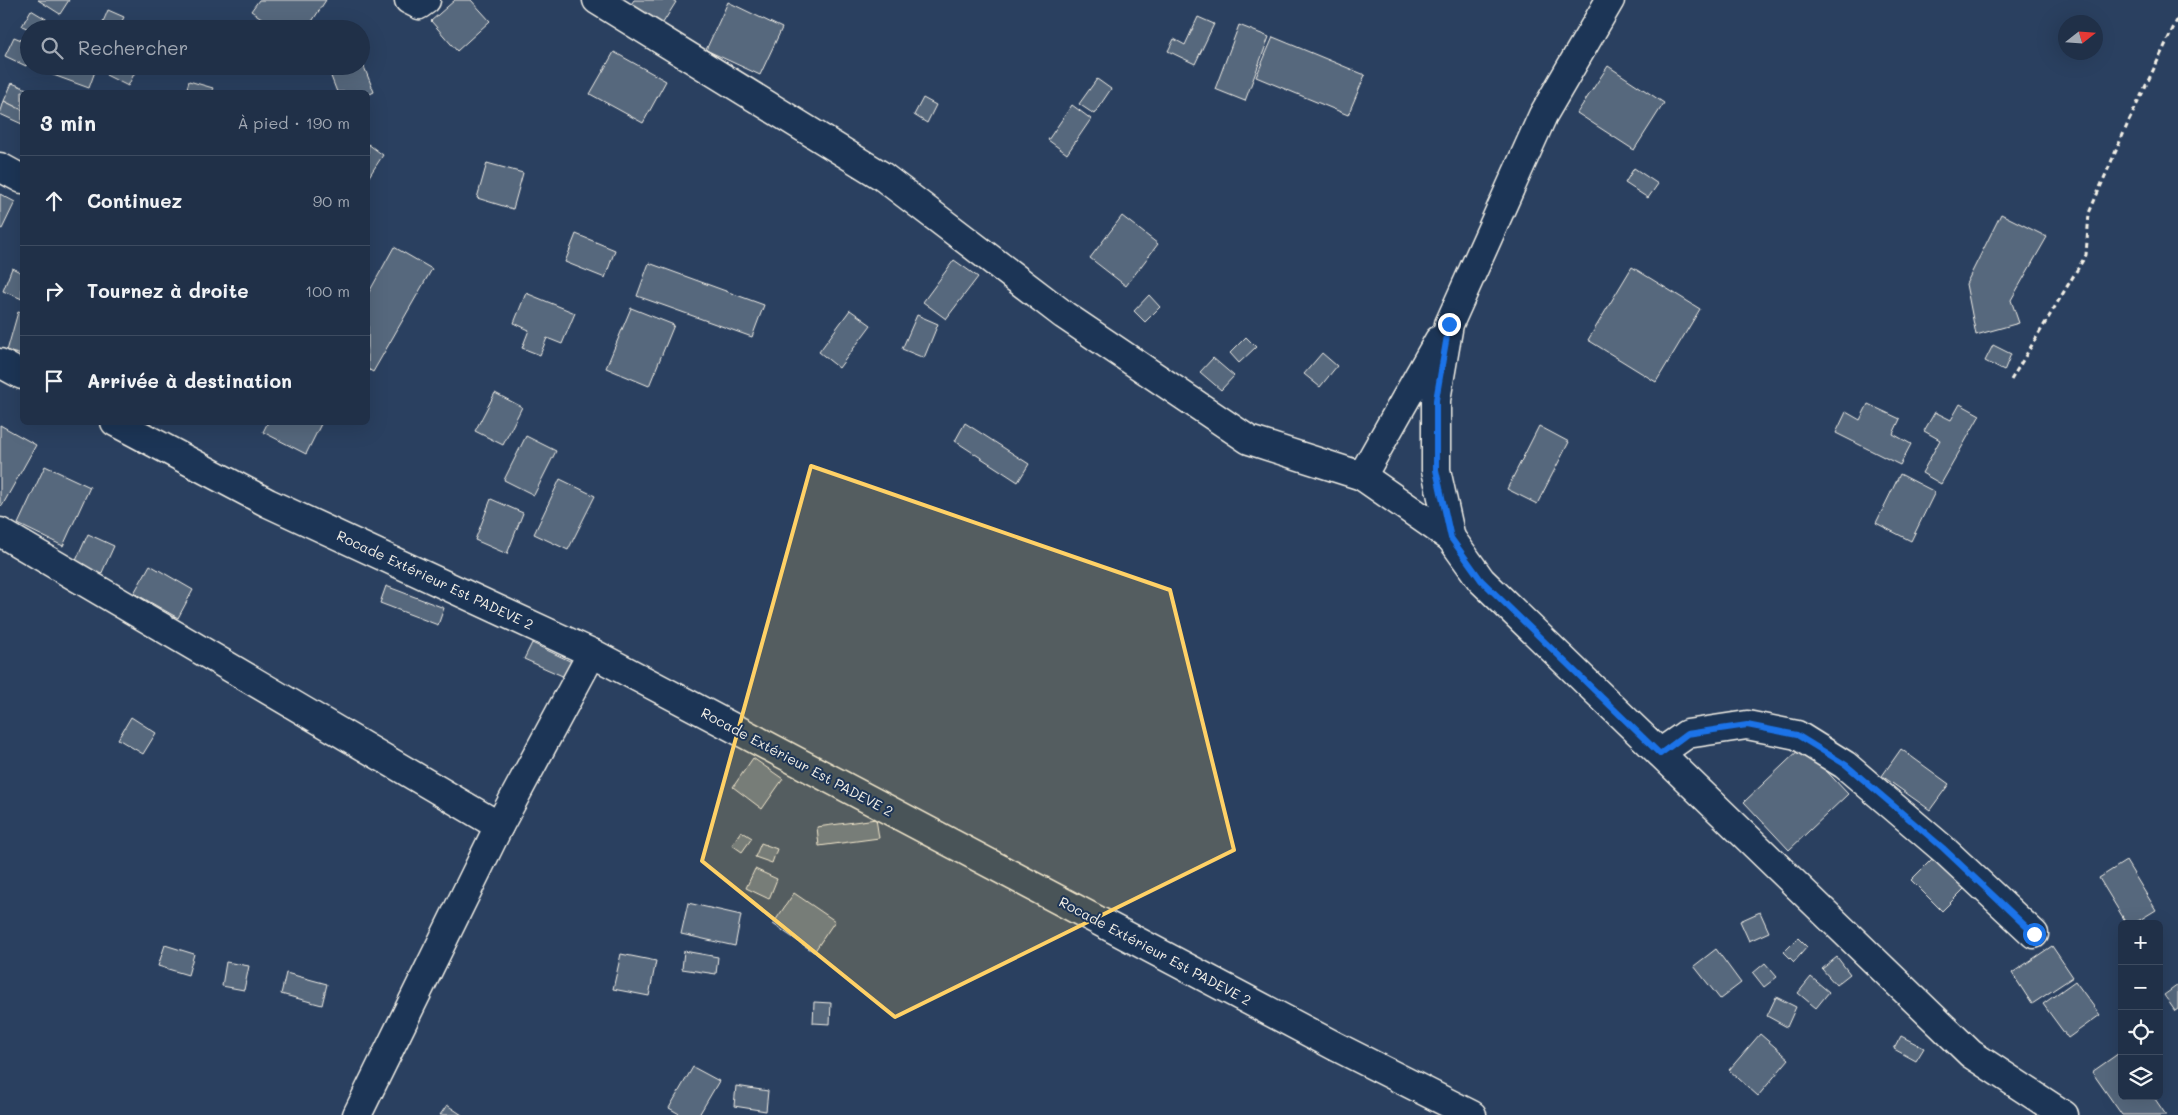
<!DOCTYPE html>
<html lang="fr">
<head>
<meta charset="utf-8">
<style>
  :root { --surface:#203048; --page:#2d3c52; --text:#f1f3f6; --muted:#a2a9b4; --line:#3d4b60 }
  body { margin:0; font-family:Mali,sans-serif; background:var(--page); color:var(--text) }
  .controls { position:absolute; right:15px; bottom:15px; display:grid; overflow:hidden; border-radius:8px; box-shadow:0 5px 20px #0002 }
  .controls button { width:45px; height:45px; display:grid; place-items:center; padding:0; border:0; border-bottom:1px solid var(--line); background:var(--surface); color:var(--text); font:25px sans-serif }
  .compass { position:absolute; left:2058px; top:15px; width:45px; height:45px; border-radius:50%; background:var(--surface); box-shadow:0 5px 20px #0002; rotate:73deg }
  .stop { position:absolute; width:15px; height:15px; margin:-11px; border:4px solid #1a73e8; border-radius:50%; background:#fff }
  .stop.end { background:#1a73e8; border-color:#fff; box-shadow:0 1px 5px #0008 }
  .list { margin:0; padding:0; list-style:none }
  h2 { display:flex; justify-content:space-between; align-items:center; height:65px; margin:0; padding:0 20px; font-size:21px }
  h2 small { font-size:16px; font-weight:400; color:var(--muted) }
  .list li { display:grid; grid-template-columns:32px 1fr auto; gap:15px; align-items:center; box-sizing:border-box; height:90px; padding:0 20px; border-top:1px solid var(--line) }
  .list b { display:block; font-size:19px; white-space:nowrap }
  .list em { font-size:16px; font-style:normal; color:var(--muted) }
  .icon { flex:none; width:28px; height:28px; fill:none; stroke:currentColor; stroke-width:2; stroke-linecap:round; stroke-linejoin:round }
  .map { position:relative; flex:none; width:2178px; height:1115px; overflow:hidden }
  .search { position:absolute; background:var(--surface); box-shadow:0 5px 20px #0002; left:20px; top:20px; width:350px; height:55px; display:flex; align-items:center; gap:12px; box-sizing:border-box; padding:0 18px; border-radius:28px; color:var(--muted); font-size:19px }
  .panel { position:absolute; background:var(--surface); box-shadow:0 5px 20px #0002; left:20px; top:90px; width:350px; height:335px; border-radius:8px }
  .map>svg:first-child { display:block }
  .building { fill:#56677d; stroke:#f4f1e8 }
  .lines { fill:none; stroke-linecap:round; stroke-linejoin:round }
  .street-casing { stroke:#f4f1e8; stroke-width:31 }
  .path { stroke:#f4f1e8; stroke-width:3; stroke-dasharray:5 4; stroke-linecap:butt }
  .street { stroke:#1d3557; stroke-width:28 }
  .route { stroke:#1a73e8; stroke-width:6 }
  .marked { fill:#ffd166; fill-opacity:0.2; stroke:#ffd166; stroke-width:4; stroke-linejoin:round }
  .labels { text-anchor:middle; stroke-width:4; stroke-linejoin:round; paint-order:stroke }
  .street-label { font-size:14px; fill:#f4f1e8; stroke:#1d3557 }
</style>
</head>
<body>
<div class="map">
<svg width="2178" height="1115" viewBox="0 0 2178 1115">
  <rect width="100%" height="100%" fill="#2a4060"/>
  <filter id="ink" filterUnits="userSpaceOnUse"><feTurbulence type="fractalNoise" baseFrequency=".02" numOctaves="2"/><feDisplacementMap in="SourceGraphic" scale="10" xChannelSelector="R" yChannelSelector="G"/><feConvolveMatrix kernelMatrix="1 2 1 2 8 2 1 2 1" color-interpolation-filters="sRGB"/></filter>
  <g filter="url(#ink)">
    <g class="building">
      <polygon points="38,0 69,0 60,14"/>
      <polygon points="259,0 326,0 307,29 278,29 251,11"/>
      <polygon points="455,0 471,0 490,21 457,51 431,21"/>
      <polygon points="634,0 672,0 676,2 661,26 629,7"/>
      <polygon points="728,2 782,28 760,75 706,50"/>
      <polygon points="31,10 51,22 47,29 29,29 22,26"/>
      <polygon points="108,10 124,17 118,29 100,29"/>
      <polygon points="1198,17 1214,24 1195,64 1168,51 1174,39 1185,45"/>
      <polygon points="1239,25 1269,37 1245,101 1215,89"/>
      <polygon points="14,37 29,43 29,60 26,66 5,56"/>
      <polygon points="1273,37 1365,75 1348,115 1256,77"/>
      <polygon points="614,52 666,81 643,123 590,94"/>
      <polygon points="361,59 374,92 368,95 368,92 337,92 327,66 361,66"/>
      <polygon points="47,66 97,66 89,88 45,72"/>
      <polygon points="110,66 138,66 128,86 106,75"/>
      <polygon points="1608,66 1664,103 1634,150 1577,113"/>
      <polygon points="1097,79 1111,89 1094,114 1079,104"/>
      <polygon points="189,81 213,88 211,92 186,92"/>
      <polygon points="12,83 34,92 22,92 22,110 4,101"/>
      <polygon points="923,98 936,105 927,123 914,115"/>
      <polygon points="4,101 22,110 22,124 0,114"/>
      <polygon points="1072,105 1091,119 1067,154 1048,140"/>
      <polygon points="368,144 383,155 368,178"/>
      <polygon points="487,163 523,173 513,209 477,198"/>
      <polygon points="1634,168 1658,184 1648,198 1625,183"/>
      <polygon points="0,194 15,202 2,229 0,228"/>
      <polygon points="2001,214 2047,237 2011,300 2019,323 1976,335 1966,284"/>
      <polygon points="1122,216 1158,244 1126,286 1090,258"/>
      <polygon points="576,234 615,250 605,278 565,262"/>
      <polygon points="394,247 432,269 373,372 368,369 368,294"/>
      <polygon points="954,260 978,277 946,319 923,302"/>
      <polygon points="649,263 764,305 752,337 637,296"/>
      <polygon points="1632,267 1700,309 1656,382 1588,340"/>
      <polygon points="12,268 22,273 22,299 3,291"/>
      <polygon points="526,293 575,313 562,344 547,338 540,355 522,348 529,330 514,323"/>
      <polygon points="1149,295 1160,307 1145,322 1134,311"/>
      <polygon points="631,308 674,325 649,386 606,368"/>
      <polygon points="850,310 871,325 839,368 819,352"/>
      <polygon points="18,312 22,313 22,355 7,351"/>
      <polygon points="917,315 938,324 924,358 902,349"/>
      <polygon points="1246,337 1256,347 1239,363 1230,353"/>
      <polygon points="1993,345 2011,354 2004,371 1985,361"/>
      <polygon points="1322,353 1337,366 1320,387 1304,374"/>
      <polygon points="1213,358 1234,376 1221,390 1200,372"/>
      <polygon points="495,393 522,407 503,445 475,431"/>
      <polygon points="1868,404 1900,419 1893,434 1911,444 1900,465 1836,433 1846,412 1860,420"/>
      <polygon points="1960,404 1980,415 1941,484 1922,473 1940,440 1924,431 1935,412 1951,420"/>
      <polygon points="268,422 322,422 306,454 263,432"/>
      <polygon points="965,423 1029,464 1018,482 955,441"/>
      <polygon points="0,425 36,445 2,506 0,504"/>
      <polygon points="1539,426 1569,442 1537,504 1507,489"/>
      <polygon points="526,436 556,451 534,495 504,480"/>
      <polygon points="45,466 90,487 63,546 18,524"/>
      <polygon points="1900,474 1935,492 1911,541 1876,523"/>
      <polygon points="560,479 595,496 568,550 534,534"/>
      <polygon points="491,499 523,513 507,554 475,540"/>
      <polygon points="88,534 114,546 100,577 74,565"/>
      <polygon points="150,565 193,590 178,618 134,593"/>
      <polygon points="386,586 444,608 438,625 380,603"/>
      <polygon points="532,643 574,663 567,678 524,659"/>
      <polygon points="131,717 156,733 143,754 118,739"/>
      <polygon points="1803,746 1848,794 1789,850 1744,802"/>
      <polygon points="1901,749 1949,784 1930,810 1882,776"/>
      <polygon points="753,758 783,779 762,809 733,787"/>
      <polygon points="876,819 879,838 819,846 817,827"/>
      <polygon points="741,831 752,838 742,852 732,845"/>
      <polygon points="761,843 777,849 772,863 755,857"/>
      <polygon points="1934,857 1965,888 1942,911 1911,880"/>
      <polygon points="2126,861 2156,910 2133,924 2127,924 2099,878"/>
      <polygon points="755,869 777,879 769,899 746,888"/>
      <polygon points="794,893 835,921 814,952 773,924"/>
      <polygon points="688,903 741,915 735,946 681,934"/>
      <polygon points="1760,912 1769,932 1749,941 1740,921"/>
      <polygon points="1798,938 1807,947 1794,962 1784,952"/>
      <polygon points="165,945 194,954 188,975 158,966"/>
      <polygon points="2052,946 2073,977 2032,1004 2012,973"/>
      <polygon points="1716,949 1741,983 1720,999 1694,966"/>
      <polygon points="684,951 718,957 716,974 682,969"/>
      <polygon points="621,954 656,961 649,996 613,989"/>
      <polygon points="1837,957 1850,974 1836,985 1822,969"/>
      <polygon points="226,962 249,966 244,990 222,986"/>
      <polygon points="1765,963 1777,977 1764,987 1753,973"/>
      <polygon points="286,973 327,984 322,1005 281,994"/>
      <polygon points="1811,977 1829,992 1816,1008 1798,993"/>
      <polygon points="2075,981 2100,1015 2068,1038 2043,1004"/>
      <polygon points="2178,985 2178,1009 2175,1011 2164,995"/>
      <polygon points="1776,997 1796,1007 1787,1027 1767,1016"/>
      <polygon points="814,1002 831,1003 830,1024 813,1023"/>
      <polygon points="1760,1034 1789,1059 1758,1096 1729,1070"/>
      <polygon points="1901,1036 1924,1048 1916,1061 1894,1049"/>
      <polygon points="2122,1051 2122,1096 2153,1096 2166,1115 2122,1115 2092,1072"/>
      <polygon points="693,1067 719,1081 699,1115 681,1115 669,1108"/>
      <polygon points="736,1086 768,1091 766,1111 734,1106"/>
      <polygon points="447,1105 462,1115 440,1115"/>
    </g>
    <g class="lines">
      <g class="street-casing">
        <g id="street">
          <polyline points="409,0 419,5 426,0"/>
          <polyline points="597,0 882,176 1064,315 1249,440 1362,476 1451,538"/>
          <polyline points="1610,0 1543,115 1449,324 1436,400 1436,470 1451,538 1481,580 1971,1054 2064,1115"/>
          <polyline points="0,167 22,179"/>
          <polyline points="0,363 22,375"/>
          <polyline points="115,422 268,503 592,653 1335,1046 1472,1115"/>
          <polyline points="1362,476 1439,340"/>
          <polyline points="0,532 499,826"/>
          <polyline points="1660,753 1687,734 1747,725 1797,735 1845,765 1943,849 2034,934"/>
          <polyline points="357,1115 499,826 592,653"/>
        </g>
      </g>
      <polyline class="path" points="2011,380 2086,255 2089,213 2128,123 2178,18"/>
      <use href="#street" class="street"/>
    </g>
  </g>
  <g class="lines" filter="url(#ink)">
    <polyline class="route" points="1449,324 1436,400 1436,470 1451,538 1481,580 1660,754 1687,734 1747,725 1797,735 1846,765 1943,848 2034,934"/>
  </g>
  <path class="marked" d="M811 466 1170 590 1234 850 895 1017 702 861Z"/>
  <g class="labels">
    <g class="street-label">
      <text transform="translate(435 580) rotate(25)" y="5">Rocade Extérieur Est PADEVE 2</text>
      <text transform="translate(797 762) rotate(28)" y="5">Rocade Extérieur Est PADEVE 2</text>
      <text transform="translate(1155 951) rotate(28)" y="5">Rocade Extérieur Est PADEVE 2</text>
    </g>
  </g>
</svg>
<div class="controls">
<button>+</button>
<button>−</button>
<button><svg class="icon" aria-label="locate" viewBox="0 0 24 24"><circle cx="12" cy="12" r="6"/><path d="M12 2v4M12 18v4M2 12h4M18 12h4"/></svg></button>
<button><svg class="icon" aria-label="layers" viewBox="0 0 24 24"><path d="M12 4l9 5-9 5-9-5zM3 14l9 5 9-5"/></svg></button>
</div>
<svg class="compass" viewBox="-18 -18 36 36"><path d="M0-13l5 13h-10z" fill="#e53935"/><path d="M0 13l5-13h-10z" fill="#a2a9b4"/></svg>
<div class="stop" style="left:2034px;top:934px"></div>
<div class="stop end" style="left:1449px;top:324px"></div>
<div class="search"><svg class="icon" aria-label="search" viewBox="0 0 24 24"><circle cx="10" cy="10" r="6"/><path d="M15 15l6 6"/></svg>Rechercher</div>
<section class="panel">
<h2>3 min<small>À pied · 190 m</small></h2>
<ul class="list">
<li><svg class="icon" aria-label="ahead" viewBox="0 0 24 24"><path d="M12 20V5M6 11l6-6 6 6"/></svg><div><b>Continuez</b></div><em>90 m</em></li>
<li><svg class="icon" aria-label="right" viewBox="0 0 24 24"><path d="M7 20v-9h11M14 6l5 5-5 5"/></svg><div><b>Tournez à droite</b></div><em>100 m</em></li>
<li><svg class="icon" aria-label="arrive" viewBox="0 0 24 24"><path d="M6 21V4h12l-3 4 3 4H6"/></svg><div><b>Arrivée à destination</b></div></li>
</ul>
</section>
</div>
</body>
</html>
